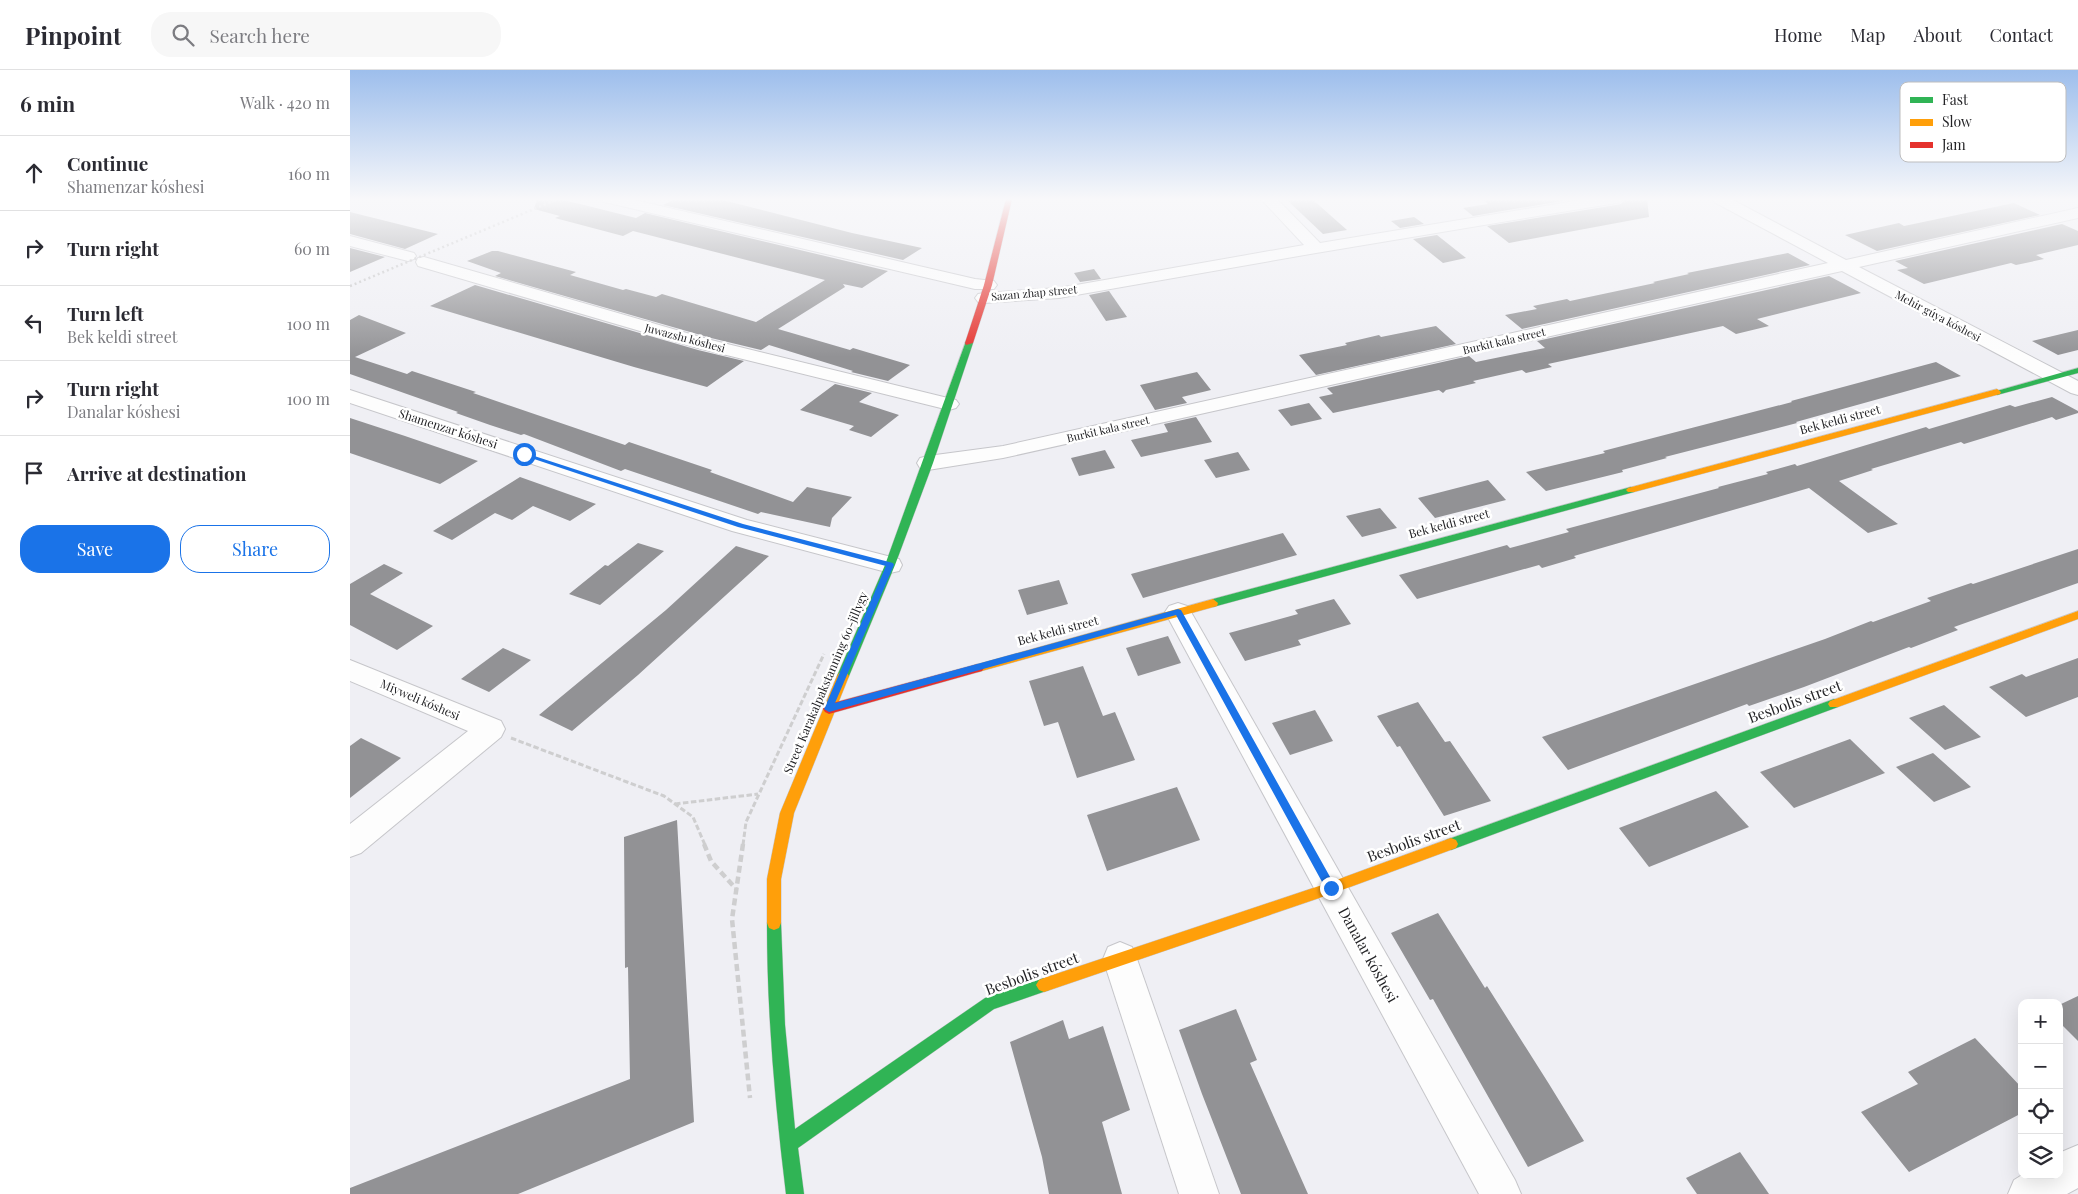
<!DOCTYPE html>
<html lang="en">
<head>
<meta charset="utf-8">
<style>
  :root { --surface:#fff; --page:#f7f7f7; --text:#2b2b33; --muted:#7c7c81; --line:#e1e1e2; --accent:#1a73e8 }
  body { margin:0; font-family:"Playfair Display",serif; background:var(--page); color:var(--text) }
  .controls { position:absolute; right:15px; bottom:15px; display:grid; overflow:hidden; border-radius:10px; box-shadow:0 5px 20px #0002 }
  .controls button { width:45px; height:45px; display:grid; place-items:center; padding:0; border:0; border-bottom:1px solid var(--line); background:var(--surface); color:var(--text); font:25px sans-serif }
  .stop { position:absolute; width:15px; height:15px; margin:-11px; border:4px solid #1a73e8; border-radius:50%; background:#fff }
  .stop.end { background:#1a73e8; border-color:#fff; box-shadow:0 1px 5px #0008 }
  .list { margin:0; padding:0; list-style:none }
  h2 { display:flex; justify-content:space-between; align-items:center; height:65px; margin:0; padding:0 20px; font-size:21px }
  h2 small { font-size:16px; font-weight:400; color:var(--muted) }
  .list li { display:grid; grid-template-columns:32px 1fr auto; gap:15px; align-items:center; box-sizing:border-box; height:75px; padding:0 20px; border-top:1px solid var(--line) }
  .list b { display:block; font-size:19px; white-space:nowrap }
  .list p { margin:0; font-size:16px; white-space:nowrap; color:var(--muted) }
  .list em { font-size:16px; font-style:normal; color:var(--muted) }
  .actions { display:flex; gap:10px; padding:15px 20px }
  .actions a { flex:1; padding:11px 0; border:1px solid var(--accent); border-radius:20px; text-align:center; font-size:18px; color:var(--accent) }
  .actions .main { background:var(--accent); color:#fff }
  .icon { flex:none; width:28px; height:28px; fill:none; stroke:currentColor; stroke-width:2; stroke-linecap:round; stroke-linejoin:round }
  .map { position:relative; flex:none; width:1728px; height:1124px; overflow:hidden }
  header { display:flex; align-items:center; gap:30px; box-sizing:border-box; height:70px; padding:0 25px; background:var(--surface); border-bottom:1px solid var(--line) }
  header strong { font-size:24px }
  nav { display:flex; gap:28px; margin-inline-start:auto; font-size:18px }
  .search { width:350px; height:45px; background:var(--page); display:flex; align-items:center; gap:12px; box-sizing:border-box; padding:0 18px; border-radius:20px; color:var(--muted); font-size:19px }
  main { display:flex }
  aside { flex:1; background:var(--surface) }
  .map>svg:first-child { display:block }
  .building { fill:#929295 }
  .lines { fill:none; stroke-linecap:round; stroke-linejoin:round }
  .street-casing { stroke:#c6c6ca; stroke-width:2 }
  .fast-casing { stroke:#c6c6ca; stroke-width:1 }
  .slow-casing { stroke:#c6c6ca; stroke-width:1 }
  .jam-casing { stroke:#c6c6ca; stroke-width:1 }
  .path-far1 { stroke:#cececf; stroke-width:3; stroke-dasharray:5.5 2.5; stroke-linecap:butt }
  .path { stroke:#cececf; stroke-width:4.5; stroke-dasharray:7 4; stroke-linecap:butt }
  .street { fill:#fdfdfd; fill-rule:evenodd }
  .fast { fill:#30b455; fill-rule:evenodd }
  .slow { fill:#ff9f0a; fill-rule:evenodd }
  .jam { fill:#e5322d; fill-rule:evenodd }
  .rail { stroke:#c2c2c3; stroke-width:2.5; stroke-dasharray:2 3; stroke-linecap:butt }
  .route { fill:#1a73e8 }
  .labels { text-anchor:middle; stroke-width:5; stroke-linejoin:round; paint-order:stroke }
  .far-street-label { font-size:11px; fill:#242427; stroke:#fff }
  .street-label { font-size:12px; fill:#242427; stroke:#fff }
  .near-street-label { font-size:15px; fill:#242427; stroke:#fff }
  .key { fill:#fff; stroke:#bdbdbe; stroke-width:1 }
  .key-label { font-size:14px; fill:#242427 }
</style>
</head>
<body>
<header>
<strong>Pinpoint</strong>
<div class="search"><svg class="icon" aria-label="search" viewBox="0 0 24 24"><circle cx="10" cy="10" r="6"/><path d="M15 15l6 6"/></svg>Search here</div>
<nav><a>Home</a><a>Map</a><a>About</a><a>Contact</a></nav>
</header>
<main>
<aside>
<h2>6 min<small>Walk · 420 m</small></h2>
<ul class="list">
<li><svg class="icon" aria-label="ahead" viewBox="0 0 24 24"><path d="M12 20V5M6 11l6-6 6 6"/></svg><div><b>Continue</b><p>Shamenzar kóshesi</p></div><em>160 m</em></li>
<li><svg class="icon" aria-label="right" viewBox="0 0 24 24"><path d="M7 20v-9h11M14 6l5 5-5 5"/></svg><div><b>Turn right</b></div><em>60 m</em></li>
<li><svg class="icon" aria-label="left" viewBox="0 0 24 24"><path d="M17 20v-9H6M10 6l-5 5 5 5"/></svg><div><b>Turn left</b><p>Bek keldi street</p></div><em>100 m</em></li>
<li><svg class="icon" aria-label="right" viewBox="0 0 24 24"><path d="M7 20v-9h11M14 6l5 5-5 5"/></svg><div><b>Turn right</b><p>Danalar kóshesi</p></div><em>100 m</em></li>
<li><svg class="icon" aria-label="arrive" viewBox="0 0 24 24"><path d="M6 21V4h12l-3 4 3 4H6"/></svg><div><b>Arrive at destination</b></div></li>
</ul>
<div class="actions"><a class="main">Save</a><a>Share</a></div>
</aside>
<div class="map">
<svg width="1728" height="1124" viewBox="0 0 1728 1124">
  <rect width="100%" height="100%" fill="#efeff4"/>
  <g class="building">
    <polygon points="187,129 210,129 286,148 295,143 538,201 512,218 493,214 495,217 428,259 500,280 503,278 560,295 538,311 501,302 503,301 419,275 411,280 361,268 145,206 151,203 117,191 142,181 148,181 226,202 220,205 273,220 276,219 306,227 312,224 406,252 475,210 283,161 273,166 205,148 210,146 184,139"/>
    <polygon points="325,129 369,129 502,163 572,178 553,190 313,135"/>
    <polygon points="936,129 962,129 997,160 973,164"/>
    <polygon points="1132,129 1224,129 1123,146 1113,138 1138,134"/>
    <polygon points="1275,129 1297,129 1299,147 1159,173 1137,156 1266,135 1271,134"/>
    <polygon points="1664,133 1690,145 1527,181 1495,165 1549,153 1554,156"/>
    <polygon points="0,142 88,164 55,179 0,164"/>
    <polygon points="1064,147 1074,154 1050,158 1041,151"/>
    <polygon points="1712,154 1728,161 1728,175 1686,185 1694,189 1666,195 1661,193 1574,214 1547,200 1558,198 1545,191"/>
    <polygon points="1087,165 1116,188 1093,193 1063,169"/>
    <polygon points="0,178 35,187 0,202"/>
    <polygon points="1438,183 1460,195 1172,259 1155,245 1187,239 1183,236 1217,229 1220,231 1305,213 1303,212 1339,204 1337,203"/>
    <polygon points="744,199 751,209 730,212 724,203"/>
    <polygon points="1479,206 1511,223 1407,249 1419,256 1386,264 1373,256 1198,294 1202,297 1176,303 1172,300 1123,311 1126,313 1096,320 1093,323 1089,320 983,343 969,327 983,324 977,318 1119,286 1126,292 1195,278 1187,271"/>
    <polygon points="125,215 348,280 394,291 357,317 284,297 80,236"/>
    <polygon points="759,221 777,247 756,251 739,225"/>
    <polygon points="9,245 56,263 5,287 57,304 62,301 126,322 123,323 275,375 279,372 362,400 360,402 443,432 457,417 502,427 482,448 480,457 411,442 408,444 275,399 271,401 174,364 171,365 140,355 106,343 108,342 0,304 0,250"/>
    <polygon points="1086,256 1106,274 966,305 949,285 997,275 995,273 1029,265 1031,267"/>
    <polygon points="1728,260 1728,280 1708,285 1682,271"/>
    <polygon points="1586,292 1611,306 1446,352 1447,353 1315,387 1317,388 1272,400 1273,402 1196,421 1176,402 1255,383 1253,381 1442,332 1441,331"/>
    <polygon points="847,302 861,320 832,327 837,333 805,340 790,315"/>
    <polygon points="485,314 522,323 509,332 549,345 521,367 499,360 504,356 450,340"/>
    <polygon points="1702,327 1728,341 1728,343 1706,350 1702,347 1614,374 1611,372 1521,399 1523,400 1489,411 1548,454 1518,463 1459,418 1224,486 1226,488 1192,498 1189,495 1067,529 1049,505 1157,475 1160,478 1219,462 1216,459 1369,418 1368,417 1418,404 1416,402 1445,394 1447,396 1576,357 1579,359 1660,335 1665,337"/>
    <polygon points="959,333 972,349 941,356 928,340"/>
    <polygon points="846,347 862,372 791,387 781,370 818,362 814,354"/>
    <polygon points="0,348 55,366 128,391 90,414 0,383"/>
    <polygon points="755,380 765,398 729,406 721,388"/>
    <polygon points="888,382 900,400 866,408 854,390"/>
    <polygon points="170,407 246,434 220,451 183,436 162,450 145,443 102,470 83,461"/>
    <polygon points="1138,410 1156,430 1085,448 1068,428"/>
    <polygon points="1030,438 1047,458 1012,467 996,446"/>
    <polygon points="933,463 947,485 793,528 781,504"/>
    <polygon points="288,473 314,481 250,535 219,524 255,495 258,496"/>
    <polygon points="386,476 419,486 288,605 222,661 189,645 316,540"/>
    <polygon points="1728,479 1728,513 1604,557 1608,560 1561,578 1559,577 1454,617 1399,636 1397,634 1218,700 1192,667 1475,569 1521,551 1523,552 1581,531 1577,528 1621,513 1623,514"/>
    <polygon points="34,494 53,503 20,524 83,556 47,580 0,555 0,514"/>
    <polygon points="709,510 718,534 677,545 668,520"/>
    <polygon points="984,529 1001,554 948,570 951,575 895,591 879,563 948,544 945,540"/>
    <polygon points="818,566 831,593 788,606 776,578"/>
    <polygon points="153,578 181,590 139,622 111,609"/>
    <polygon points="1728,588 1728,627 1676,647 1639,617 1672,604 1676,607"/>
    <polygon points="733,596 753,646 765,642 785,690 727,708 708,652 694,656 679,611"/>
    <polygon points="1068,632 1095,672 1100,671 1141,731 1094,746 1050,676 1047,677 1027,646"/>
    <polygon points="1594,635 1631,667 1595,680 1559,648"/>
    <polygon points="965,640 983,671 940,685 922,653"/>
    <polygon points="11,668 51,688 0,728 0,676"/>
    <polygon points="1500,669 1535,703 1444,738 1410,702"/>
    <polygon points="1583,683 1621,717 1584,732 1546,697"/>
    <polygon points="827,717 850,770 757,801 737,745"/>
    <polygon points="1366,721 1399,757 1299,797 1269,758"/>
    <polygon points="327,750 344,1052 168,1124 0,1124 0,1118 280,1009 278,897 275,898 274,767"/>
    <polygon points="1088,843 1135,918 1137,916 1199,1014 1234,1071 1178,1097 1083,929 1080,930 1041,863"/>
    <polygon points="1728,926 1728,971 1709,952 1709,935"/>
    <polygon points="886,939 907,990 900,993 958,1124 891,1124 852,1024 829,960"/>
    <polygon points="713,950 719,969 753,956 780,1040 752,1052 772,1124 699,1124 692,1087 660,972"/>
    <polygon points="1625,968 1672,1018 1672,1043 1559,1102 1511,1042 1568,1014 1558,1002"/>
    <polygon points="1390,1082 1419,1124 1347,1124 1336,1108"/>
  </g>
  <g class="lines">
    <g class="street-casing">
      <g id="street">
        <polygon points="252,129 280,129 625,209 644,211 647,215 644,219 625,219 259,133 254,132"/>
        <polygon points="911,129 927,129 970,173 1237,129 1273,129 1271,132 1266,133 966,183 709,228 634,233 628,232 625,228 628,224 634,223 709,218 954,175"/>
        <polygon points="1362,129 1381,129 1496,190 1728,138 1728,148 1509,197 1728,311 1728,325 1721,323 1492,201 653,388 578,400 570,398 567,393 570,388 578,386 653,376 1478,193 1364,132"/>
        <polygon points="0,166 64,183 66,186 64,189 58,191 0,176"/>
        <polygon points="74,187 361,270 606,330 609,334 606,338 599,340 348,278 68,196 66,192 68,188"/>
        <polygon points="0,320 397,450 549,489 552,495 549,501 540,503 382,461 0,333"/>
        <polygon points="828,533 837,536 841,542 1165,1110 1171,1124 1129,1124 815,542 819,536"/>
        <polygon points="0,590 151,651 155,659 151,667 11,783 0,787 0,754 118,661 0,611"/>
        <polygon points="770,872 782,877 787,889 869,1124 829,1124 753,889 758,877"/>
        <polygon points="1728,1075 1728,1118 1717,1124 1658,1124 1664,1110 1672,1105 1709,1105 1709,1083"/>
      </g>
    </g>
    <g class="fast-casing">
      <g id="fast">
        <polygon points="616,271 623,273 583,393 545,495 499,606 497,609 489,609 487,606 535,495"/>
        <polygon points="1728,298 1728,303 1647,325 1643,322"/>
        <polygon points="1281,417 1286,420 1284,422 863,537 858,533 863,529"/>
        <polygon points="1484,629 1488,631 1490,634 1488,637 1101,780 1096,778 1094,774 1096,770"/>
        <path d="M424 846 429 848 431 853 435 955 445 1059 635 928 694 908 699 910 702 915 699 920 644 939 448 1078 454 1124H436C425 1034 417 944 417 853L419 848Z"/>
      </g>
    </g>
    <g class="slow-casing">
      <g id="slow">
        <polygon points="1647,319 1651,322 1650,324 1284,422 1278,422 1276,420 1278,418"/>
        <polygon points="863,529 868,533 867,536 628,602 624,601 622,598 624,595 628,594"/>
        <polygon points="1728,541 1728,549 1488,637 1480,637 1478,634 1480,631"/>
        <polygon points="493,602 497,603 499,606 444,743 431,809 431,853 429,858 424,860 419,858 417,853 417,809 430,743 487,606 489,603"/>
        <polygon points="1101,768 1106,770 1108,774 1106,778 981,824 694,922 689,920 686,915 689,910 694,908 981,812"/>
      </g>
    </g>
    <g class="jam-casing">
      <g id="jam">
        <polygon points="656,129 662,129 642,215 623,273 616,275 615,273 634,215"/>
        <polygon points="628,594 632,595 634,598 632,601 479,644 475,642 473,639 475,636 479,634"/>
      </g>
    </g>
    <g class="path-far1">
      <polyline points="161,668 314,726 343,747 355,775"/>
      <polyline points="325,734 408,724"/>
      <polyline points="393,775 396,752 474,584"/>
    </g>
    <g class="path">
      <polyline points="354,774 361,791 386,819"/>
      <polyline points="393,774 382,849 400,1028"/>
    </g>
    <use href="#street" class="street"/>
    <use href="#fast" class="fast"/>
    <use href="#slow" class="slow"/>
    <use href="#jam" class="jam"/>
    <polyline class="rail" points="0,216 208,129"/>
  </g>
  <linearGradient id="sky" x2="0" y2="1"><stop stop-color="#9dbeec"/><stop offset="0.45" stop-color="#f8f8fa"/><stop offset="1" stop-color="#f8f8fa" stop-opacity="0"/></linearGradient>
  <rect width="1728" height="287" fill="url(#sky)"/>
  <polygon class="route" points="172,382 393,454 543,493 544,495 485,633 828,539 831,540 984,814 984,821 977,821 826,545 479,642 474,639 536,496 388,457 172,385"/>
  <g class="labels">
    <g class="far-street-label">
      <text transform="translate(684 223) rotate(-5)" y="4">Sazan zhap street</text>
      <text transform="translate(1588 246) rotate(28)" y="4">Mehir gúyа kóshesi</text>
      <text transform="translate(335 268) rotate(15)" y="4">Juwazshı kóshesi</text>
      <text transform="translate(1154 271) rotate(-13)" y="4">Burkit kala street</text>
      <text transform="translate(758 359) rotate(-13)" y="4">Burkit kala street</text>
    </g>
    <g class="street-label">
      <text transform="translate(1490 350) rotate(-15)" y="4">Bek keldi street</text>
      <text transform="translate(98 359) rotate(18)" y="4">Shamenzar kóshesi</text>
      <text transform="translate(1099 454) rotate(-15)" y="4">Bek keldi street</text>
      <text transform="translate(708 561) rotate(-15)" y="4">Bek keldi street</text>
      <text transform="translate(476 613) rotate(-67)" y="4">Street Karakalpakstanning 60-jillygy</text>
      <text transform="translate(70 630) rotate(23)" y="4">Miyweli kóshesi</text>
    </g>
    <g class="near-street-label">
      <text transform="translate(1445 632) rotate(-20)" y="5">Besbolis street</text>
      <text transform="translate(1064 771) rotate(-20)" y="5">Besbolis street</text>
      <text transform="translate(1018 885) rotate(61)" y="5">Danalar kóshesi</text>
      <text transform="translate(682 904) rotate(-20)" y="5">Besbolis street</text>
    </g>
  </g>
  <rect x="1550" y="12" width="166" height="80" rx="8" class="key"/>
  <rect x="1560" y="27" width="23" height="6" fill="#30b455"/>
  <rect x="1560" y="49" width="23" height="7" fill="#ff9f0a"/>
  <rect x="1560" y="72" width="23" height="6" fill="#e5322d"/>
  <g class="key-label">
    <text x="1592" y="35">Fast</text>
    <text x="1592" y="57">Slow</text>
    <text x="1592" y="80">Jam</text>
  </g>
</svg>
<div class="controls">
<button>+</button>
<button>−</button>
<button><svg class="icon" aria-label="locate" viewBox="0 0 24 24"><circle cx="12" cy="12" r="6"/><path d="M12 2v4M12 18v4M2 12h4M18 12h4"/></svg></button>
<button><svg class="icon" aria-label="layers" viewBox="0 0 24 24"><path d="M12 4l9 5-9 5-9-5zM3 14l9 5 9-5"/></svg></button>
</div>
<div class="stop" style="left:174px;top:384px"></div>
<div class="stop end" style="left:981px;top:818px"></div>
</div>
</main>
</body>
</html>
